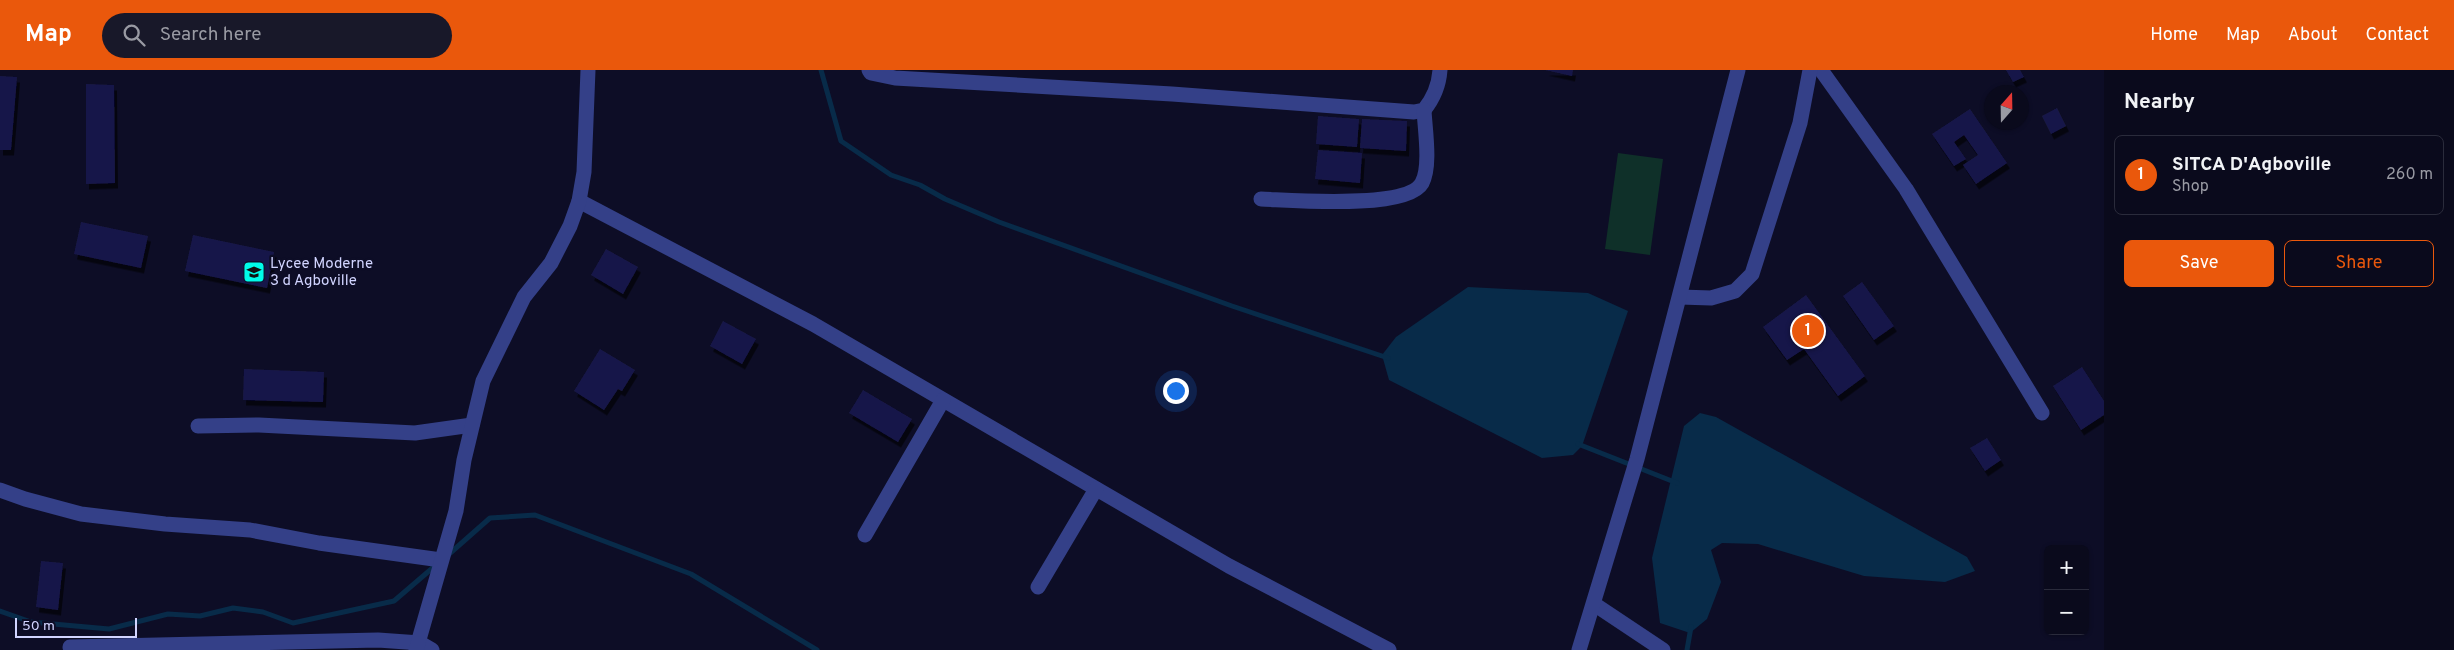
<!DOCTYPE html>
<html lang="en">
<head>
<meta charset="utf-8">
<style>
  :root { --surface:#0a0a1c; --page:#181829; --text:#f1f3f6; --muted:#999aa3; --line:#2a2b3b; --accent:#ea580c }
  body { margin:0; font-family:Overpass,sans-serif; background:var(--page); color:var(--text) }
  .controls { position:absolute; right:15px; bottom:15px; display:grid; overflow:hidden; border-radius:8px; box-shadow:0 1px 4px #0004 }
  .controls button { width:45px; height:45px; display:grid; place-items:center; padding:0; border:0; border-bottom:1px solid var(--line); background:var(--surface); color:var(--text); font:25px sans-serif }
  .compass { position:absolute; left:1984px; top:15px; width:45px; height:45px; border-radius:50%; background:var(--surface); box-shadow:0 1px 4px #0004; rotate:20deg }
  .scale { position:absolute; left:15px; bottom:12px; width:122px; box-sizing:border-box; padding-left:5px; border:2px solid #d1d4ff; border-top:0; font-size:14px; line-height:18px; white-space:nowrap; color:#d1d4ff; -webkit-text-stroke:4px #0d0d26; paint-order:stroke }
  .you { position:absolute; left:1175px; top:320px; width:18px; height:18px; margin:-12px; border:4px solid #fff; border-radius:50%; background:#1a73e8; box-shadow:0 0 0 8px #1a73e833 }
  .badge { display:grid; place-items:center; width:32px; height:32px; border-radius:50%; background:var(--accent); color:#fff; font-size:16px; font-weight:700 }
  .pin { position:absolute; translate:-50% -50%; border:2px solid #fff; box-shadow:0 1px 5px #0006 }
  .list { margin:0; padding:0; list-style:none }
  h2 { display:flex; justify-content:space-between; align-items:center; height:65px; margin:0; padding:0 20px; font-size:21px }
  h2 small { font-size:16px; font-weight:400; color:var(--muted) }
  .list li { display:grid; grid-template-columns:32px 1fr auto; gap:15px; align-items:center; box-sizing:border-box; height:80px; margin:0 10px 10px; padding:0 10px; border:1px solid var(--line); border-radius:8px }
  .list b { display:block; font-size:19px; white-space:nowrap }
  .list p { margin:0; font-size:16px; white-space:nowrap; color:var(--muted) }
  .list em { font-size:16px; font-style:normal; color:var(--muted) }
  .actions { display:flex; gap:10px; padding:15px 20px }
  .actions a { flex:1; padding:11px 0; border:1px solid var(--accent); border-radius:8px; text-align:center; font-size:18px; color:var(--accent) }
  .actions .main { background:var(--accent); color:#fff }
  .icon { flex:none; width:28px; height:28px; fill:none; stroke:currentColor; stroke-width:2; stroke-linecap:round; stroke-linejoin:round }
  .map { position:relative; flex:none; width:2104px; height:580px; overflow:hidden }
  header { display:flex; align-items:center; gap:30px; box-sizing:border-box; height:70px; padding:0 25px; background:var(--accent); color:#fff }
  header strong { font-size:24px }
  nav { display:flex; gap:28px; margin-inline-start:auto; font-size:18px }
  .search { width:350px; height:45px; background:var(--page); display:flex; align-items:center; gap:12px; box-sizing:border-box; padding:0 18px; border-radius:28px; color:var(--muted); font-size:19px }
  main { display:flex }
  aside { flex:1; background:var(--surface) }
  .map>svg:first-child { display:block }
  .green { fill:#0f3029 }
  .water { fill:#082b49 }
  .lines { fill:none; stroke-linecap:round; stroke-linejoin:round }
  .stream { stroke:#082b49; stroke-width:5 }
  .building { fill:#191848; filter:url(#shadow) }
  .minor { stroke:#344088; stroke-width:15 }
  .labels { text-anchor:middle; stroke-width:4.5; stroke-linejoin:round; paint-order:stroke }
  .poi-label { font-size:15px; fill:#d1d4ff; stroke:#0d0d26; text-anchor:start }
</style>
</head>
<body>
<header>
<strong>Map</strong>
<div class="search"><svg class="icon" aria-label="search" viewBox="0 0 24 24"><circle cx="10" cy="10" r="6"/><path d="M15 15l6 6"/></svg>Search here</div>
<nav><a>Home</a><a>Map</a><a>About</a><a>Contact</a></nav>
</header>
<main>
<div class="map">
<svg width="2104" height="580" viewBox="0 0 2104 580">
  <defs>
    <filter id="shadow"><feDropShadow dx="3" dy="5.5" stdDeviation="0" flood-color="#0009"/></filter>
  </defs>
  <rect width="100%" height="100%" fill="#0d0d26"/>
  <polygon class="green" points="1618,83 1663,89 1650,185 1605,179"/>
  <g class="water">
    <polygon points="1468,217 1588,223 1628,241 1582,376 1573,385 1542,388 1389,310 1382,285 1396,267"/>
    <polygon points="1700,343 1716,347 1967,487 1975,501 1945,512 1864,506 1758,474 1722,473 1711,480 1721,512 1707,549 1690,563 1660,553 1652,488 1684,356"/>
  </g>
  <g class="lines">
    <g class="stream">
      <polyline points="821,0 841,71 891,105 920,115 945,129 999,152 1232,236 1388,288"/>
      <polyline points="1578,374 1677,413"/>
      <polyline points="448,485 490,448 535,445 691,504 817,580"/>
      <polyline points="0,541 31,552 109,559 168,544 200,546 233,538 263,542 293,553 394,531 436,495"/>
      <polyline points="1687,580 1691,557"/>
    </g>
  </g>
  <g class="building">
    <polygon points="1545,0 1573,0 1572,6"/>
    <polygon points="2006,0 2020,0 2024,7 2013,12"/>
    <polygon points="0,6 17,7 11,80 0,80"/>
    <polygon points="86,14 114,15 115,113 86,114"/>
    <polygon points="2057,38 2066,56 2051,64 2042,46"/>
    <polygon points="1970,39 2007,93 1976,114 1963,95 1978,85 1964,65 1954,72 1966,89 1954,96 1932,64"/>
    <polygon points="1318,46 1359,49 1357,77 1316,74"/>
    <polygon points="1362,49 1407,51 1406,81 1360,78"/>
    <polygon points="1318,80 1362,83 1360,113 1315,109"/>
    <polygon points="81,152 148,166 141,198 74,184"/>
    <polygon points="193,165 274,182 267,218 185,201"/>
    <polygon points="606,179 638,197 623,224 591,205"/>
    <polygon points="1862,212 1894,256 1874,270 1843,226"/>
    <polygon points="1806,225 1865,306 1838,326 1804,279 1787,290 1763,257"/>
    <polygon points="723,251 756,269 742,294 710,276"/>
    <polygon points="600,279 635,300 622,321 618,319 604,340 574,321"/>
    <polygon points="2082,297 2104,331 2104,345 2081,360 2053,316"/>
    <polygon points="244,299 324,302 323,332 243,330"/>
    <polygon points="863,320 912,349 898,372 849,343"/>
    <polygon points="1987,368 2001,390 1985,401 1970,378"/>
    <polygon points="41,491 63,493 58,540 36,537"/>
  </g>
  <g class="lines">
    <g class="minor">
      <path d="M869 0 871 3 895 8 1172 24 1414 42 1424 40C1433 29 1439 14 1440 0"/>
      <polyline points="1821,0 1906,119 2042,343"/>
      <path d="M1261 129C1291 130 1407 140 1422 113 1431 96 1425 60 1424 40"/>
      <polyline points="579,131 813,254 1229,496 1389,580"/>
      <polyline points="1680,227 1711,228 1735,221 1752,204 1800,53 1810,0"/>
      <polyline points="198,356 259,355 415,363 472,355"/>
      <polyline points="0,420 25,429 81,444 165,454 250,460 319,473 441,490"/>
      <polyline points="865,465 943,330"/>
      <polyline points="1038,517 1096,419"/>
      <polyline points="1594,534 1663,580"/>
      <polyline points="70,577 378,570 420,573 432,580"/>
      <polyline points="416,580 456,441 464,390 483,311 524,227 551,193 570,156 579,131 584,102 588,0"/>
      <polyline points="1579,580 1637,389 1738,0"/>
    </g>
  </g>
  <defs>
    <g id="school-square" transform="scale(1.125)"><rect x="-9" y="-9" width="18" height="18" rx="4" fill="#00fce9" stroke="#0d0d26"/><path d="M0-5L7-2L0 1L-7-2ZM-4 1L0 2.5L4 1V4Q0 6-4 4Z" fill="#111"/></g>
  </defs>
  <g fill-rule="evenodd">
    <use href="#school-square" x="254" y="202"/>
  </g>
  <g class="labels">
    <g class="poi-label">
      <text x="270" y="198">Lycee Moderne<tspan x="270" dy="17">3 d Agboville</tspan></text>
    </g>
  </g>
</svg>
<div class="controls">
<button>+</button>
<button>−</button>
</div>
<svg class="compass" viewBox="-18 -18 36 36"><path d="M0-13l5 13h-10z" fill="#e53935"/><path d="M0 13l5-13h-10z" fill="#999aa3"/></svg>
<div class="scale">50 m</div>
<div class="you"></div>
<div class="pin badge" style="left:1808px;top:261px">1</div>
</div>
<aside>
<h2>Nearby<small></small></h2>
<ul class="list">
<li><span class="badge">1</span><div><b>SITCA D'Agboville</b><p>Shop</p></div><em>260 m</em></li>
</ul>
<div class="actions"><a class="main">Save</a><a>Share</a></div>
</aside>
</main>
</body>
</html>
